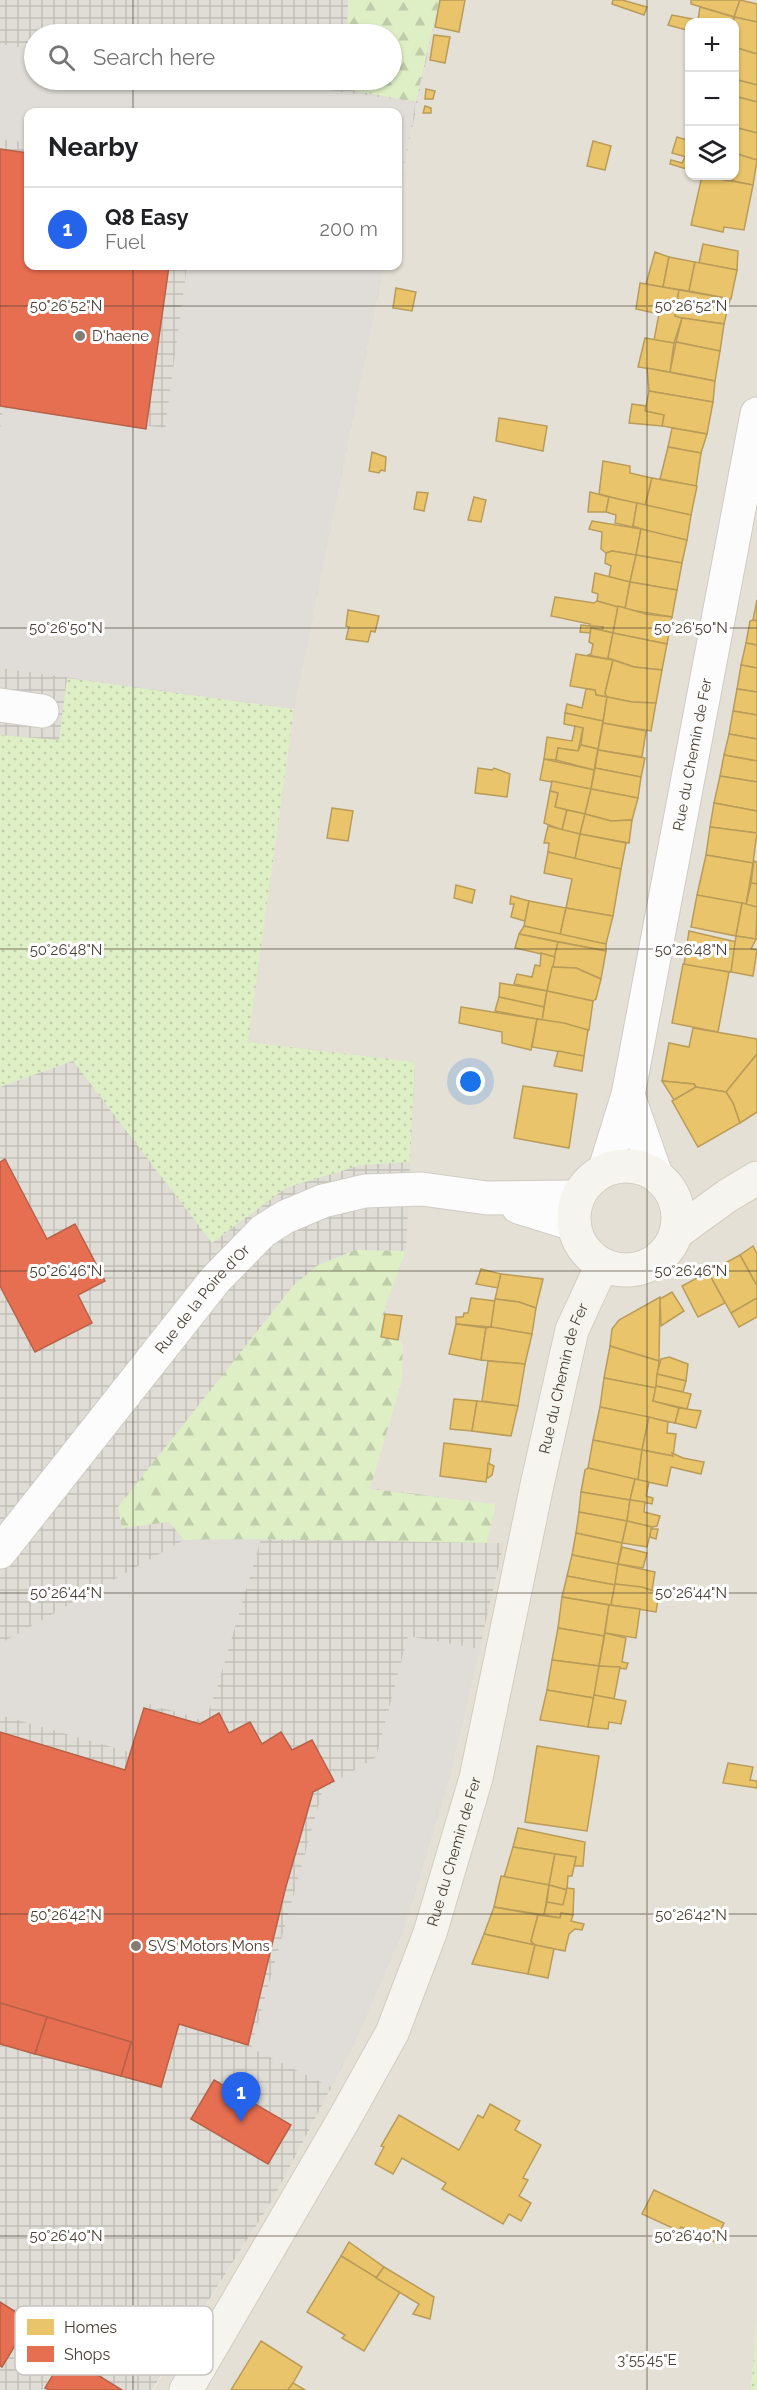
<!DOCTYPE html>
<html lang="en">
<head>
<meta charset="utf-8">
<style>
  :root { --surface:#fff; --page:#f2f2f2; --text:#202124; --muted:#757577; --line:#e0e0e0; --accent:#2563eb }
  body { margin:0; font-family:Raleway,sans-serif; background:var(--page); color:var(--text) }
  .controls { position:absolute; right:18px; top:18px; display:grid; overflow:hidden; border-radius:12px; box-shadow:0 2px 4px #0004 }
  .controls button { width:54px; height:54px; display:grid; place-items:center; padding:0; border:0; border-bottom:2px solid var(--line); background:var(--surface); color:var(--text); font:30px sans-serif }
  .you { position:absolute; left:471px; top:1082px; width:21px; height:21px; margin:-15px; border:4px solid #fff; border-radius:50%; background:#1a73e8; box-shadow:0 0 0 9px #1a73e833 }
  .badge { display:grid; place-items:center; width:39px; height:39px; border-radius:50%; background:var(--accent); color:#fff; font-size:20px; font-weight:700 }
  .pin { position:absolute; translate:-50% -50px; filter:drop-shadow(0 2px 3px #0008) }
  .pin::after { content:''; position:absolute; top:32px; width:21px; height:18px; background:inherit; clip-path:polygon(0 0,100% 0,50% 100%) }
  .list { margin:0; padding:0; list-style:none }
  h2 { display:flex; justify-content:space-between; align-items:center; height:78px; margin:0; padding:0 24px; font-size:26px }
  h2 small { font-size:20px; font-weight:400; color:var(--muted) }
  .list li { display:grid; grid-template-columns:39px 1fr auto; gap:18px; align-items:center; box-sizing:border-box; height:84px; padding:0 24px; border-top:2px solid var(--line) }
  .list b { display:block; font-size:22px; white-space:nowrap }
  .list p { margin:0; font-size:20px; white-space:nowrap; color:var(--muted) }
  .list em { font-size:20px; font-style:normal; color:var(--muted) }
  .icon { flex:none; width:33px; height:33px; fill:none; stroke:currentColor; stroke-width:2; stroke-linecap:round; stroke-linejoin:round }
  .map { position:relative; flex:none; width:757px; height:2390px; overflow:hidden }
  .search { position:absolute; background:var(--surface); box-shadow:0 2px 4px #0004; left:24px; top:24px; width:378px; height:66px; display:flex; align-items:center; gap:15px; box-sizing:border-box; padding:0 21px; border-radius:33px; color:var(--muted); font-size:22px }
  .panel { position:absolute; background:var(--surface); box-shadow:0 2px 4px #0004; left:24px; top:108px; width:378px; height:162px; border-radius:12px }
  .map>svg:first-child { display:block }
  .residential { fill:#e5e0d5; fill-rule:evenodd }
  .industrial { fill:url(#industrial-grid); fill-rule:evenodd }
  .grass { fill:url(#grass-dots) }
  .forest { fill:url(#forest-firs) }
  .parking { fill:#e0ddd8 }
  .homes { fill:#e9c46a; stroke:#b99c5a; stroke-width:1.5 }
  .shops { fill:#e76f51; stroke:#b76148; stroke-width:1.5 }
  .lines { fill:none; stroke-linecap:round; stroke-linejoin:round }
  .minor-casing { stroke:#ceccc6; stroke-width:35 }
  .tertiary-casing { stroke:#ceccc6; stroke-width:35 }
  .secondary-casing { stroke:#d2cdc0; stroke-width:35 }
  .minor { stroke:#fdfcfc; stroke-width:33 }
  .tertiary { stroke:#fdfcfc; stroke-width:33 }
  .secondary { stroke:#f6f4ee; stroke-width:33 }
  .ticks { fill:none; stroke:#483f34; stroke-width:1.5; stroke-opacity:0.45 }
  .poi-dot { fill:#837c73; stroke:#fff; stroke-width:2 }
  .labels { text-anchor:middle; stroke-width:6; stroke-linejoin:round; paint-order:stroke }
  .poi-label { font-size:15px; fill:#483f34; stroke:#fff; text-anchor:start }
  .street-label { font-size:15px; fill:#483f34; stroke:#fff }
  .key { fill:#fff; stroke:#c8c5c2; stroke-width:1.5 }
  .key-label { font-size:16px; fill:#483f34 }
  .ticks-label { font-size:15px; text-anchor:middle; fill:#483f34; stroke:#fff; stroke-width:6; stroke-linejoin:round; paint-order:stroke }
</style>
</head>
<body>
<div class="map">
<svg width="757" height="2390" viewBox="0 0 757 2390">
  <defs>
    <pattern id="industrial-grid" width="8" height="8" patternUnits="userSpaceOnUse" patternTransform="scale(1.5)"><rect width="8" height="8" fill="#e0ddd6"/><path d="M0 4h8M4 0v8" fill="none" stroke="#c2bfb8"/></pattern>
    <pattern id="grass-dots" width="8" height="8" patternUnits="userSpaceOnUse" patternTransform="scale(1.5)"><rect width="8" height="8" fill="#deeec5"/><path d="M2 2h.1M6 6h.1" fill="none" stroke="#c0cdaa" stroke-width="1.8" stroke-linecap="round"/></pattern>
    <pattern id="forest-firs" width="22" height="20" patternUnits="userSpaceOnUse" patternTransform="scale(1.5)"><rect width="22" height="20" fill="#deeec5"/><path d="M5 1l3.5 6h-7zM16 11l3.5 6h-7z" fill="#c0cdaa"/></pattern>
  </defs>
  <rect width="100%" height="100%" fill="#f0eee8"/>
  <path class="residential" d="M439 0H757V2320L751 2390H153L273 2199 354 2044 403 1931 503 1543H487L495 1504 369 1489 401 1383 403 1347 384 1310 406 1251 248 1042 294 709 384 266H398V196ZM690 22H734V176H690Z"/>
  <path class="industrial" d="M0 0H439L398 196V112H28V266H384L294 709 248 1042 415 1062 406 1251 384 1310 369 1488 496 1504 487 1543H504L450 1775 403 1931 354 2044 273 2199 152 2390H0ZM34 34H392V80H34Z"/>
  <g class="grass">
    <polygon points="67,678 294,709 248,1042 415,1062 410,1162 361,1165 286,1188 212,1243 73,1061 0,1087 0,735 59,740"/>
    <polygon points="757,2320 757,2390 751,2390"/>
  </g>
  <g class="forest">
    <polygon points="348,0 439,0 416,102 345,89 345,80 392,80 392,34 347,34"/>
    <polygon points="355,1250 406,1251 384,1310 403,1347 401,1383 370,1489 496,1504 487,1543 261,1539 184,1540 169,1522 122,1528 118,1507 293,1286 318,1265"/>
  </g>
  <g class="parking">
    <polygon points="0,44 34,49 34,80 254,80 416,102 398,196 398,112 28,112 28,143 0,139"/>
    <polygon points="187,266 384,266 294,709 0,668 0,430 3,408 165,428"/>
    <polygon points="261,1539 217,1688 205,1721 150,1704 136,1754 0,1715 0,1644 3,1642 184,1540"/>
    <polygon points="408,1636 480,1649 450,1775 403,1931 354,2044 331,2087 251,2048 323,1789 376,1757"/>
  </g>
  <g class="homes">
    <polygon points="440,0 465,0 459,32 435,27"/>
    <polygon points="613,0 622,0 647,7 644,15 612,4"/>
    <polygon points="691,0 740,0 734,17 691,4"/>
    <polygon points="740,0 757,4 757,22 734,17"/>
    <polygon points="700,7 734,17 733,22 690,22 690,31 668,25 672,15 698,20"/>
    <polygon points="734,17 757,22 757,54 734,47"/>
    <polygon points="434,35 450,37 445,63 430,60"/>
    <polygon points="734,47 757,54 757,85 734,79"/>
    <polygon points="734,79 757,85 757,102 734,96"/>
    <polygon points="426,89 435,91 433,99 425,99"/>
    <polygon points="734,96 757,102 757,133 734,127"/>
    <polygon points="425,106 431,108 431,113 423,113"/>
    <polygon points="690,122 690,141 685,140"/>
    <polygon points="734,127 757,133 757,160 734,153"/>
    <polygon points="677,137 690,141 690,158 672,153"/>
    <polygon points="593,141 611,146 605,170 587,166"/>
    <polygon points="734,153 757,160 753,185 710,176 734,176"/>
    <polygon points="685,157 690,158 690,170 670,164 671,160 682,163"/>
    <polygon points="702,176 753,185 744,230 724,227 723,232 691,225"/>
    <polygon points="703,244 738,251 737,270 699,263"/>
    <polygon points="655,252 669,257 663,287 646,284"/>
    <polygon points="669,257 695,262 689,291 663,287"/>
    <polygon points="695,262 737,270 731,299 689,291"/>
    <polygon points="640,283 679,290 675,316 682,318 674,343 654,340 659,314 636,309"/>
    <polygon points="396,288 416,292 412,311 393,308"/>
    <polygon points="679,290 730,299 724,324 682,318 675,316"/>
    <polygon points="682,318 724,324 720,351 676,342"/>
    <polygon points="645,338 674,343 670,372 638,367"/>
    <polygon points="676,342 720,351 715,381 670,372"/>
    <polygon points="647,368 715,381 713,402 649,391"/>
    <polygon points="649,391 713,402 707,434 662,426 664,415 645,411"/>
    <polygon points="632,404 646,406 645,411 664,415 662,426 629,423"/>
    <polygon points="499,418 547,426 543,451 496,441"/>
    <polygon points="672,428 707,434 701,453 668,447"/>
    <polygon points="668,447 701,453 696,486 660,479"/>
    <polygon points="372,452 386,457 385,471 381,470 379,473 369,471"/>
    <polygon points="603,461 630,466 630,473 652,478 645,506 599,494"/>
    <polygon points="652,478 697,486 691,515 645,506"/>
    <polygon points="417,492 428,493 424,511 414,509"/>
    <polygon points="590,492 609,497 606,512 588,512"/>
    <polygon points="474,497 486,500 481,522 468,520"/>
    <polygon points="609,497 637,503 633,526 637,528 615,523 616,515 606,512"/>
    <polygon points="637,503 691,515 687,540 657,534 633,526"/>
    <polygon points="592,521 641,529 636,555 612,551 606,553 601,549 602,532 589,529"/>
    <polygon points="641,529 687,540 682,563 636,555"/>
    <polygon points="612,551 636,555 630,582 609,577 611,566 605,563 606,553"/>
    <polygon points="636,555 682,563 677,590 630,582"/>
    <polygon points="595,573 630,582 625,609 597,601 598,594 592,592"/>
    <polygon points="630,582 677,590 672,617 625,609"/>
    <polygon points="555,597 594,603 597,601 618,607 613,633 602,630 603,627 590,626 590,624 551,616"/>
    <polygon points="757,600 757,621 753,620"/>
    <polygon points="618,606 646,614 672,617 667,644 613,633"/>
    <polygon points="348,610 379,616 375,632 371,631 368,642 346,639 349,627 346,626"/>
    <polygon points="753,620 757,621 757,645 746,643 750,621"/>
    <polygon points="581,625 590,626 603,627 602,630 591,628 590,633 580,632"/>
    <polygon points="591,628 613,633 608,658 613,660 588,655 591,654 593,644 589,642"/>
    <polygon points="613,633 667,644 662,670 634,667 608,658"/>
    <polygon points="746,643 757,645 757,668 741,665"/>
    <polygon points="576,654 613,660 605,693 607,697 596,695 595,690 570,686"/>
    <polygon points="613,660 634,667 662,670 656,703 632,702 607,697 605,693"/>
    <polygon points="741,665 757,668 757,692 737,689"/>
    <polygon points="586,689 595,690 596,695 607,697 603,721 565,713 567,704 582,708"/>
    <polygon points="737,689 757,692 757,715 733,711"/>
    <polygon points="607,697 632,702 656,703 651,731 603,723"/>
    <polygon points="733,711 757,715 757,739 729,734"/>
    <polygon points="565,713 603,721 598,749 581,745 583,728 564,724"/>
    <polygon points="603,723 646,731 642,757 598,750"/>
    <polygon points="575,726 583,728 578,751 558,748 556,760 544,759 547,737 572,741"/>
    <polygon points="729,734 757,739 757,761 724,755"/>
    <polygon points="581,745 598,749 594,770 556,760 558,748 578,751"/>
    <polygon points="598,750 645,758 641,777 595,768"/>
    <polygon points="724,755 757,761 757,782 720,776"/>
    <polygon points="544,759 594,770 591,789 540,780"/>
    <polygon points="478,768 492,770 494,768 510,774 507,797 475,793"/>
    <polygon points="595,768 641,777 638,798 591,789"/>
    <polygon points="720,776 757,782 757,811 714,803"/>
    <polygon points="552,781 591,789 585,814 555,807 558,793 550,791"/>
    <polygon points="591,789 638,798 632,820 611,821 585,814"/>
    <polygon points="550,791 558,793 555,807 567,810 562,830 544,823"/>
    <polygon points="714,803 757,811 757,833 710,827"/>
    <polygon points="332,808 353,811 348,841 327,838"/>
    <polygon points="567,810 585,814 580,834 562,830"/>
    <polygon points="585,814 611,821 632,820 629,843 580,834"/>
    <polygon points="548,826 580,834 575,859 548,852 549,843 544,843"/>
    <polygon points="710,827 757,833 753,863 706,855"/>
    <polygon points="580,834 626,843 621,869 575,859"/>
    <polygon points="548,852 621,869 613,916 566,908 572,879 544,873"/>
    <polygon points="706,855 753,863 746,905 697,895"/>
    <polygon points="754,861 757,862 757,884 751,883"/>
    <polygon points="751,883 757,884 757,907 746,905"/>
    <polygon points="456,885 475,890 472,903 454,898"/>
    <polygon points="697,895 742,903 736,936 691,927"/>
    <polygon points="511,896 529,901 525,921 511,917 514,904 510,904"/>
    <polygon points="529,901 566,908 560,935 524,926"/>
    <polygon points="742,903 757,907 756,939 736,936"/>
    <polygon points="566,908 613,916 606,944 560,935"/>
    <polygon points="524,926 606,944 606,951 519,934"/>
    <polygon points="689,931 737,942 731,972 684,965"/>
    <polygon points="519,934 558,942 555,957 515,948"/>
    <polygon points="736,936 756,939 751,949 757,950 753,976 731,972"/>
    <polygon points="558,942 606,951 601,979 576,968 552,967"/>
    <polygon points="541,953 555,957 547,991 514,984 517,974 532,977 535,965 540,966"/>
    <polygon points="683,964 729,972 718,1032 672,1023"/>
    <polygon points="552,967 576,968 601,979 596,999 593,1001 547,991"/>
    <polygon points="500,983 547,991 544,1007 499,997"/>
    <polygon points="547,991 593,1001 589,1030 542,1020"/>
    <polygon points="499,997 544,1007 542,1020 495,1011"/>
    <polygon points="461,1007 537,1019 531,1050 502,1043 502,1032 459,1023"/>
    <polygon points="537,1019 564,1023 588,1030 584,1056 532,1047"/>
    <polygon points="693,1028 757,1039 757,1054 726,1092 696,1087 694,1084 662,1081 669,1043 689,1047"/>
    <polygon points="558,1051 584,1056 582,1071 554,1066"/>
    <polygon points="757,1054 757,1112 740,1123 733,1103 726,1092"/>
    <polygon points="662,1081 694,1084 696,1087 674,1100"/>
    <polygon points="523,1086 577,1094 569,1148 514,1138"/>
    <polygon points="696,1087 726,1092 733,1103 740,1123 698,1147 672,1101"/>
    <polygon points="753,1246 757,1254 757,1286 740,1255"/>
    <polygon points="740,1255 757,1286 757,1298 731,1313 708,1272"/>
    <polygon points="481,1269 501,1274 498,1288 476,1284"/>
    <polygon points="708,1272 725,1303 698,1317 682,1286"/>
    <polygon points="501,1274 543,1279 536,1308 519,1302 495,1299"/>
    <polygon points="672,1292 684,1311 661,1326 660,1299"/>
    <polygon points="660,1297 659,1361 610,1346 612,1329 619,1320"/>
    <polygon points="471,1298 495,1301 491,1327 456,1324 456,1317 463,1317 464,1313 468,1313"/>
    <polygon points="757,1298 757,1317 739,1327 731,1313"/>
    <polygon points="495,1299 519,1302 536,1308 532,1334 491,1327"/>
    <polygon points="385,1314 402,1316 398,1340 381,1337"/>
    <polygon points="456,1324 486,1328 481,1360 449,1354"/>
    <polygon points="491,1327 532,1334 525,1364 481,1360 486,1328"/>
    <polygon points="610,1346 659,1361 656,1388 604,1378"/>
    <polygon points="669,1357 688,1364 686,1381 657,1374 661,1359"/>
    <polygon points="488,1361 525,1364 518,1406 482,1401"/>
    <polygon points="657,1374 686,1381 683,1392 656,1386"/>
    <polygon points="604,1378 656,1388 653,1401 679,1408 675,1423 600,1407"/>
    <polygon points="656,1386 691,1394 687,1409 653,1401"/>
    <polygon points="454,1399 477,1401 472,1431 450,1429"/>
    <polygon points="477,1401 518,1406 511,1436 472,1431"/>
    <polygon points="600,1407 649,1417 642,1450 593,1440"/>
    <polygon points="679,1408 701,1411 696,1428 675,1423"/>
    <polygon points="649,1417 668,1422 667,1433 676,1434 673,1456 642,1450"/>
    <polygon points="593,1440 642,1450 638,1480 588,1468"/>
    <polygon points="444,1443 491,1449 486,1482 440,1476"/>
    <polygon points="642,1450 673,1456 672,1453 683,1458 704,1462 701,1474 671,1467 667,1486 638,1480"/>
    <polygon points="488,1463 494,1466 492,1475 488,1478 487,1477"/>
    <polygon points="588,1468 635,1479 630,1500 581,1492 585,1470"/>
    <polygon points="635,1479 649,1482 646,1496 653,1498 652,1504 630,1500"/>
    <polygon points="581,1492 630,1500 627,1521 579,1512"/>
    <polygon points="630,1500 645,1502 644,1512 660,1516 657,1526 652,1527 627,1521"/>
    <polygon points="579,1512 627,1521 622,1543 576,1533"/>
    <polygon points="627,1521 652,1527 647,1547 622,1543"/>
    <polygon points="651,1529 658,1529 656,1539 650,1537"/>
    <polygon points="576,1533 622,1543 618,1564 572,1555"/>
    <polygon points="622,1547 647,1553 643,1568 618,1564"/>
    <polygon points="572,1555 618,1564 615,1585 567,1576"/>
    <polygon points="618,1564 655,1572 652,1590 615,1584"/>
    <polygon points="567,1576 615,1585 611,1605 562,1597"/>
    <polygon points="615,1584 642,1587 659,1593 656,1612 611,1605"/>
    <polygon points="562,1597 609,1605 604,1636 558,1628"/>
    <polygon points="609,1605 640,1609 636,1638 605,1633"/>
    <polygon points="558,1628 604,1636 599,1666 552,1660"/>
    <polygon points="605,1633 626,1638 622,1662 628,1663 626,1669 599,1666"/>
    <polygon points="552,1660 599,1666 594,1698 547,1690"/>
    <polygon points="599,1666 620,1667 614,1699 594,1695"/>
    <polygon points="547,1690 594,1698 588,1727 540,1720"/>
    <polygon points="594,1695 626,1701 621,1724 609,1722 608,1729 588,1727"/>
    <polygon points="537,1746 599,1756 587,1831 525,1822"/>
    <polygon points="728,1763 753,1767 750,1780 757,1781 757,1788 723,1783"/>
    <polygon points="518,1828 585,1842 583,1866 574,1866 576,1857 513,1847"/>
    <polygon points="513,1847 555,1854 549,1885 504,1877"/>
    <polygon points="555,1854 576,1857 572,1876 568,1876 567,1890 549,1885"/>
    <polygon points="501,1876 549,1885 544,1915 494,1907"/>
    <polygon points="549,1885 567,1890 563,1905 547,1902"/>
    <polygon points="567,1888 574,1889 573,1915 561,1913 560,1918 544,1915 547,1902 563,1905"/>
    <polygon points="494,1907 538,1915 531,1941 535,1945 484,1934"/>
    <polygon points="561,1913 573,1915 571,1921 584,1924 582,1930 575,1929 569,1934 565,1951 535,1945 531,1941 538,1915 560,1918"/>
    <polygon points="484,1934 535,1945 528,1974 472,1964"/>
    <polygon points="535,1945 554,1949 548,1978 528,1974"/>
    <polygon points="490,2104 520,2121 515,2130 541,2145 523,2178 528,2180 519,2196 531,2203 521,2221 509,2214 503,2224 442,2189 446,2183 402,2158 393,2174 375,2164 384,2147 381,2146 399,2115 459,2150 478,2115 483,2118"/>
    <polygon points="654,2190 724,2223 715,2242 681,2227 679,2231 642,2214"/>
    <polygon points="349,2242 384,2267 376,2278 341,2256"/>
    <polygon points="341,2256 400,2292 364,2351 342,2338 345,2335 307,2312"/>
    <polygon points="384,2267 434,2297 430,2319 413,2314 419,2304 376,2278"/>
    <polygon points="261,2341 302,2367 293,2383 288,2390 231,2390"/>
    <polygon points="293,2383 305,2390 288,2390"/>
  </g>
  <g class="shops">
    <polygon points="0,149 28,153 28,266 169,266 146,429 0,406"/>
    <polygon points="5,1159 47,1239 75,1224 105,1281 78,1295 92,1323 35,1352 0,1286 0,1162"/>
    <polygon points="144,1708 200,1724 219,1713 229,1733 250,1722 262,1744 281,1732 292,1750 312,1740 334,1781 313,1792 285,1890 248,2045 179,2024 161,2087 121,2076 131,2042 0,2003 0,1732 125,1770"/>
    <polygon points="0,2003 47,2017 35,2054 0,2044"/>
    <polygon points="47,2017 131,2042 121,2076 35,2054"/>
    <polygon points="214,2080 291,2125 268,2164 191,2119"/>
    <polygon points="0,2302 30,2321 2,2367 0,2366"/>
    <polygon points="65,2355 122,2390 49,2390 45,2388"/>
  </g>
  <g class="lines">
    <g class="minor-casing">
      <g id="minor">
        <polyline points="0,705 42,711"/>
        <polyline points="628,1095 656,1175"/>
        <path id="s1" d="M605 1169 628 1095 757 414"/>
      </g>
    </g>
    <g class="tertiary-casing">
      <g id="tertiary">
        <polyline points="518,1207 573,1224"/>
        <path id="s2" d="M0 1552 215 1280 263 1231 285 1217 323 1201 365 1191 422 1189 487 1198 577 1197"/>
      </g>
    </g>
    <g class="secondary-casing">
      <g id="secondary">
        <circle cx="626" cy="1218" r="52"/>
        <polyline points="676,1233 727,1196 757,1178"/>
        <path id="s3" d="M186 2390 343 2121 392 2033 430 1933 476 1778 537 1485 572 1330 602 1265"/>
      </g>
    </g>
    <use href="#minor" class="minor"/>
    <use href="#tertiary" class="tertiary"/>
    <use href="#secondary" class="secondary"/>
  </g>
  <path class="ticks" d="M133 0V34M647 0V2390M133 80V112M133 266V2390M0 306H757M0 628H757M0 949H757M0 1271H757M0 1593H757M0 1914H757M0 2236H757"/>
  <g class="poi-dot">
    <circle cx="80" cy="336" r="6"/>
    <circle cx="136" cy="1946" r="6"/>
  </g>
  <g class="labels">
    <g class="poi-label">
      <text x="92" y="341">D'haene</text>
      <text x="148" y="1951">SVS Motors Mons</text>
    </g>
    <g class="street-label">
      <text dy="5" stroke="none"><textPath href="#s1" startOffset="424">Rue du Chemin de Fer</textPath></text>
      <text dy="5" stroke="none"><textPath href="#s2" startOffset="324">Rue de la Poire d'Or</textPath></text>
      <text dy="5" stroke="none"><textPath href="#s3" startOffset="1090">Rue du Chemin de Fer</textPath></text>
      <text dy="5" stroke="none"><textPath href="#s3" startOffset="604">Rue du Chemin de Fer</textPath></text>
    </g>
  </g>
  <rect x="15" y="2306" width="198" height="69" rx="9" class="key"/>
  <rect x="27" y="2319" width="27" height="16" fill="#e9c46a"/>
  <rect x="27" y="2346" width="27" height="16" fill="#e76f51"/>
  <g class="key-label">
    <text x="64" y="2333">Homes</text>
    <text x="64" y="2360">Shops</text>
  </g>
  <g class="ticks-label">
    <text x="66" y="311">50°26'52"N</text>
    <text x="691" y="311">50°26'52"N</text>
    <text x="66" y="633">50°26'50"N</text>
    <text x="691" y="633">50°26'50"N</text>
    <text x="66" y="955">50°26'48"N</text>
    <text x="691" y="955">50°26'48"N</text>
    <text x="66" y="1276">50°26'46"N</text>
    <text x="691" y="1276">50°26'46"N</text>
    <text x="66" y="1598">50°26'44"N</text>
    <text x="691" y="1598">50°26'44"N</text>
    <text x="66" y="1920">50°26'42"N</text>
    <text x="691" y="1920">50°26'42"N</text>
    <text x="66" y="2241">50°26'40"N</text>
    <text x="691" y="2241">50°26'40"N</text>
    <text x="647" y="2365">3°55'45"E</text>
  </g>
</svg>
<div class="controls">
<button>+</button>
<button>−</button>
<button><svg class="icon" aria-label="layers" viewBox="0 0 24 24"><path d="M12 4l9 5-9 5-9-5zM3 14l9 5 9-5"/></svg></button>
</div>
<div class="you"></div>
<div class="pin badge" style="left:241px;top:2122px">1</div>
<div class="search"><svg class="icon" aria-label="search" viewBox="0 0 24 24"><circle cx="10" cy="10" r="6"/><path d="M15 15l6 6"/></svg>Search here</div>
<section class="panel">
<h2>Nearby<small></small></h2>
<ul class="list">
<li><span class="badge">1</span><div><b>Q8 Easy</b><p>Fuel</p></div><em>200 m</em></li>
</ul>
</section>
</div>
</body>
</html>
